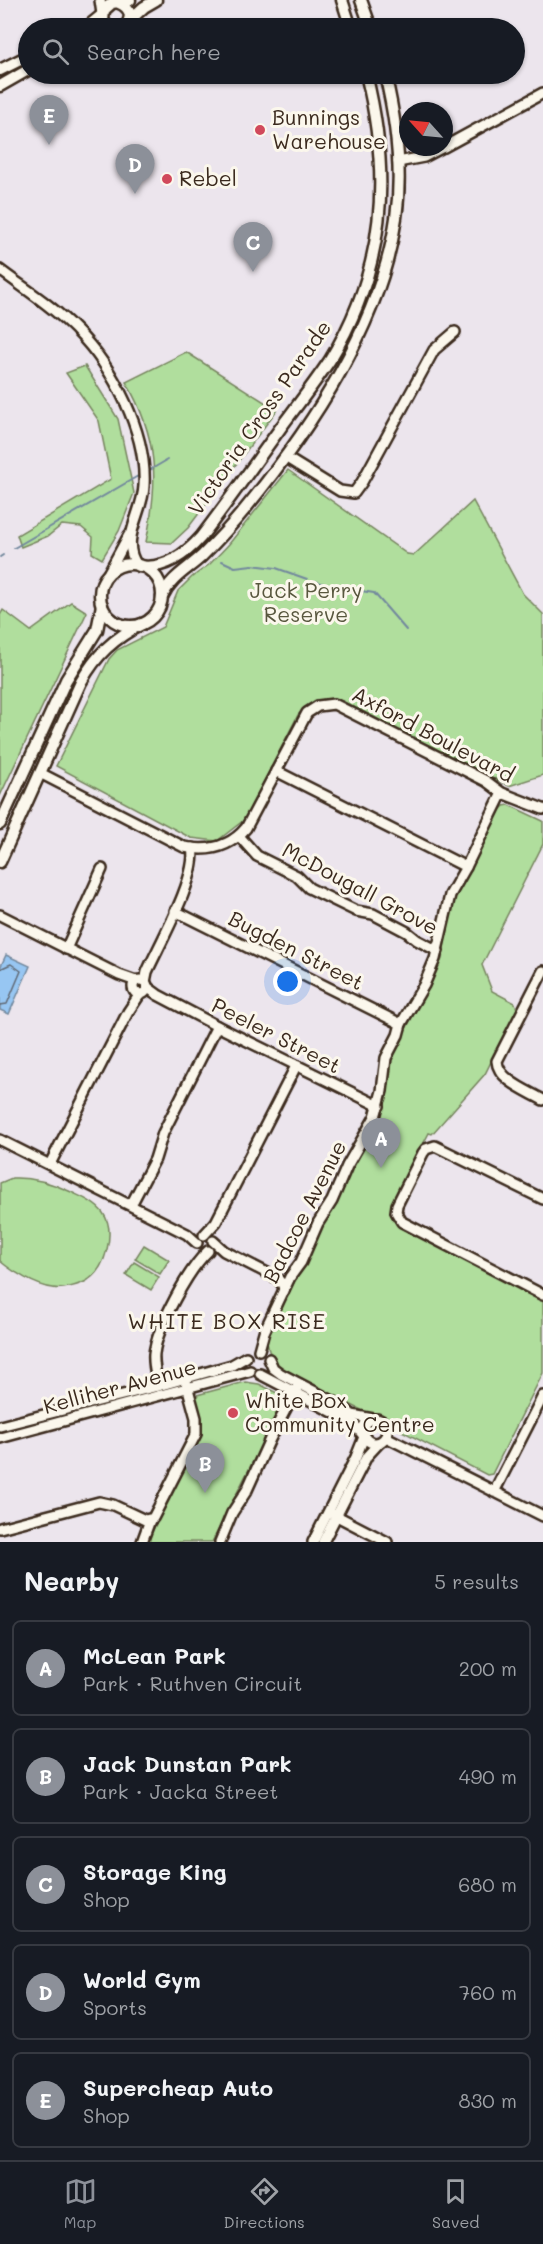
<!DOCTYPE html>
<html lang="en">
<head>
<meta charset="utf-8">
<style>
  :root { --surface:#171b24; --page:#20242c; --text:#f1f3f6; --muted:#9ea1a6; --line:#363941; --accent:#8c9099 }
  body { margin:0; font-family:Mali,sans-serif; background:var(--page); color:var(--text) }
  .compass { position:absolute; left:399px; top:102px; width:54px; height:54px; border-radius:50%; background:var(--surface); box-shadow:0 2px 4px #0004; rotate:297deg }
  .you { position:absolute; left:288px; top:982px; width:21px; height:21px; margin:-15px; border:4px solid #fff; border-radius:50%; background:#1a73e8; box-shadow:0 0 0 9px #1a73e833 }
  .badge { display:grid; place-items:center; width:39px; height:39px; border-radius:50%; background:var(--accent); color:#fff; font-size:20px; font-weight:700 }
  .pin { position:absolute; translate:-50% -50px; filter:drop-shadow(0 2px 3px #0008) }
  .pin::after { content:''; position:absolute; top:32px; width:21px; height:18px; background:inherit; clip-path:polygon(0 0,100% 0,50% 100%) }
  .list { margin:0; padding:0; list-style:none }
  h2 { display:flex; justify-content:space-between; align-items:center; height:78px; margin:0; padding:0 24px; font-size:26px }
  h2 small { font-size:20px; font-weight:400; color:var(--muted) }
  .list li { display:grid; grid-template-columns:39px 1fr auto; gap:18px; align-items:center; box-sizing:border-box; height:96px; margin:0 12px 12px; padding:0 12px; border:2px solid var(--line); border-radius:9px }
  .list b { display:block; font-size:22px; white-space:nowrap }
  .list p { margin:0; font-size:20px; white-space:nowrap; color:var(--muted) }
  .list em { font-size:20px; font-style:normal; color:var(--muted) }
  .icon { flex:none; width:33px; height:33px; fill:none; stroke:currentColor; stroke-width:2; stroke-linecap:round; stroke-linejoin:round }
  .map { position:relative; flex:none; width:543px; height:1542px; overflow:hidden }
  .search { position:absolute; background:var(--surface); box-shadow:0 2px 4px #0004; left:18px; right:18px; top:18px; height:66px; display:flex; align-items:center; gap:15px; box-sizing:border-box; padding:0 21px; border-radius:33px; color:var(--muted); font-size:22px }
  .sheet { height:618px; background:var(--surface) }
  nav { display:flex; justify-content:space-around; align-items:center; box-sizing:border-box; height:84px; border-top:2px solid var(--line); background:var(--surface); font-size:16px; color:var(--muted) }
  nav a { display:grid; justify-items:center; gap:3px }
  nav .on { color:var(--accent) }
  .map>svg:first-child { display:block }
  .green { fill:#b0de9d; stroke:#76845e; stroke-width:1.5 }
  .water { fill:#97c6f2; stroke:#72889d; stroke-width:1.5 }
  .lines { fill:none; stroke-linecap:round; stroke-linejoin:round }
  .shore { stroke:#606873; stroke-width:1.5 }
  .stream { stroke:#72889d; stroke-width:2 }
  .minor-casing { stroke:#3b2a1e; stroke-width:14 }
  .major-casing { stroke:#3b2a1e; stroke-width:15 }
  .minor { stroke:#fbf7ec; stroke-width:9 }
  .major { stroke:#fbf7ec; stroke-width:10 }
  .poi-dot { fill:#d1495b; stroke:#fbf7ec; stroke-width:2 }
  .labels { text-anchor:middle; stroke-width:6; stroke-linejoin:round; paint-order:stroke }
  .poi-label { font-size:21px; fill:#3b2a1e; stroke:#fbf7ec; text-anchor:start }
  .street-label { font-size:21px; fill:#3b2a1e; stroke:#fbf7ec }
  .park-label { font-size:21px; fill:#58573e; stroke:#fbf7ec }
  .neighbourhood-label { font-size:22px; letter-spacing:1.5px; fill:#3b2a1e; stroke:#fbf7ec }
</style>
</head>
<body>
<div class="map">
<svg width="543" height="1542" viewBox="0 0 543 1542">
  <rect width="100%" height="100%" fill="#ece5ed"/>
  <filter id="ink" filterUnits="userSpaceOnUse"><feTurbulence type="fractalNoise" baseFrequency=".0167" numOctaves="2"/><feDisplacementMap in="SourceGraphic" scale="12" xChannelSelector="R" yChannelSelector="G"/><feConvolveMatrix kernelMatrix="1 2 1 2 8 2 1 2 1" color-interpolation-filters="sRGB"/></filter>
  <g filter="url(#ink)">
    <g class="green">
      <path d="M186 352 277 410 188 528 172 543 146 542C159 481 158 437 126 382Z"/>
      <polygon points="85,366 118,419 134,493 119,531 102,559 92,553 93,537 81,527 62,525 48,536 21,547 17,535 111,479 99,421 66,373"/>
      <path d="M288 470 407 554 414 555 473 501 523 594 543 614V775L509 786 342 701C324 696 310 700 298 715L244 820 217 841 191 838 56 766 109 659 117 650 163 627 178 591 192 577 210 564 229 544Z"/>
      <polygon points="71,602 87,612 0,796 0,615 3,610 31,631"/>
      <path d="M509 805 543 821V844L482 965 492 991 515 1003 517 1009 485 1074 432 1134 429 1133 393 1202C389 1212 391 1220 400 1227L543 1299V1373L492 1474 487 1475 392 1426C384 1418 378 1415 367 1413L280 1368 269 1351 267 1343 270 1330 387 1099 389 1062 442 959 451 905 500 810 504 806Z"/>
      <path d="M12 1178C33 1177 50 1182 69 1191 81 1197 95 1202 103 1213 116 1231 106 1268 88 1280 80 1285 62 1290 53 1288 36 1286 13 1272 0 1261V1183Z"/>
      <polygon points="144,1245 169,1260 160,1274 135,1259"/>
      <polygon points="134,1262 159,1277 151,1290 126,1275"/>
      <polygon points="245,1382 259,1384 283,1396 284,1400 212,1542 147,1542 200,1436 201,1425 195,1399 197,1395"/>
    </g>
    <polygon class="water" points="6,955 30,966 9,1014 0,1010 0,968"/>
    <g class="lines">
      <polyline class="shore" points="0,969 11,964 21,971 7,1004 0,1005"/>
      <g class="stream">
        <polyline points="150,470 167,460"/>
        <polyline points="14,548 138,476"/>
        <polyline points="0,557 3,555"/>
        <polyline points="222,561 235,567 252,565 276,568 307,579"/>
        <polyline points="314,581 335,587 374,593 406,630"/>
      </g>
      <g class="minor-casing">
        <g id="minor">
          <polyline points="100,0 102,14"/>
          <polyline points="444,147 543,93"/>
          <polyline points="398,162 424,157 443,147"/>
          <path d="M0 270C25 289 54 307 76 330 113 367 147 432 144 486 143 513 119 540 137 565"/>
          <polyline points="285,457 340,491 354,493 362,482 434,350 455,332"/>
          <polyline points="109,572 129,535"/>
          <polyline points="276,771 466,867"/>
          <path d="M40 773 184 847C208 852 230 847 246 828L307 713 318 706 334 704 486 781 502 793 543 809"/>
          <polyline points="239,836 257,856 297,876 309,888 356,911 373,914 407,932 417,940 438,951"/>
          <polyline points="175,911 401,1024"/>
          <polyline points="0,915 119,975 136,981"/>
          <polyline points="66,949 102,869"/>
          <path d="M543 971 497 1061C498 1080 528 1091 543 1100"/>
          <circle cx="140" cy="987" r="7"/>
          <path d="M145 982 147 972C159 945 199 875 192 848"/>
          <polyline points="147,987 158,995 217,1026 379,1106"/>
          <polyline points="0,1140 187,1234 197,1243"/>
          <polyline points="50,1164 128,1012 140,994"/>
          <polyline points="543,1199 435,1146 426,1149 423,1153 397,1205 396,1212 402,1222 543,1295"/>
          <polyline points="131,1205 155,1159 163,1133 217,1026"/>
          <polyline points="204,1235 216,1222 296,1066"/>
          <polyline points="213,1241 224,1251 277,1278 283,1285 284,1291"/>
          <polyline points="259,1350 264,1332 290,1277 301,1262 318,1223 332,1201 347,1166 375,1117 382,1091 386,1058 398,1035 401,1024 424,985 435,959 450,895 466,867 502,793"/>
          <polyline points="269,1359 273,1368 281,1374 340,1405 352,1415 373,1419"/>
          <polyline points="260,1374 352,1422 363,1435"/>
          <path d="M158 1386C156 1376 153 1364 154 1354 157 1327 188 1270 208 1251"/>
          <circle cx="375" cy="1431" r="12"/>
          <polyline points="0,1426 158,1386 232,1365 246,1357"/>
          <polyline points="386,1437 543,1516"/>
          <polyline points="0,1438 250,1371"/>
          <polyline points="494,1492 543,1396"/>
          <polyline points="331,1513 387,1542"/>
          <polyline points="0,1528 99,1502 113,1505 145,1520 153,1518 196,1434 196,1418 185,1378"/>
          <polyline points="142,1542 150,1520"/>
          <polyline points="220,1542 232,1513 247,1490 270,1439 299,1384"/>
          <polyline points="313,1542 356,1457 364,1437"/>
          <polyline points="323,1542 367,1456 379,1443"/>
        </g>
      </g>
      <g class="major-casing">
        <g id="major">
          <polyline points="342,0 351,28"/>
          <polyline points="361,0 371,28"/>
          <path d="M119 3C132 8 133 20 123 28"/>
          <polyline points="130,20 144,7 156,0"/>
          <polyline points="86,28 102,15"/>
          <polyline points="109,28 103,21 104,10 112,3 130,0"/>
          <polyline points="0,70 28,56"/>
          <polyline points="0,86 28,70"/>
          <circle cx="131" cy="595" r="31"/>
          <path d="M139 566C164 570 185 555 201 537 228 502 253 466 279 430 296 407 314 384 330 360 386 268 391 175 366 74"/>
          <path d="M162 597C171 577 187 570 202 556 217 541 232 525 245 509 312 427 381 324 396 218 403 169 396 120 385 74"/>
          <polyline points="0,824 66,680 97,630 102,605"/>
          <path d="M0 862 81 682C96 655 114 638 142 624"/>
        </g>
      </g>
      <use href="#minor" class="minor"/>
      <use href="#major" class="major"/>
    </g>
  </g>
  <g class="poi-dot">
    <circle cx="260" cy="130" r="6"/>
    <circle cx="167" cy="179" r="6"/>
    <circle cx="233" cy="1413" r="6"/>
  </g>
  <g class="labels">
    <g class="poi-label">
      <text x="272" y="125">Bunnings<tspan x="272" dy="24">Warehouse</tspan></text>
      <text x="179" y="186">Rebel</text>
      <text x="245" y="1408">White Box<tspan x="245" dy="24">Community Centre</tspan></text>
    </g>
    <g class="street-label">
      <text transform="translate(260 418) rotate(-55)" y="7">Victoria Cross Parade</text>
      <text transform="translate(433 735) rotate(28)" y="7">Axford Boulevard</text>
      <text transform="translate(360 889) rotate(28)" y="7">McDougall Grove</text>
      <text transform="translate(296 951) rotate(27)" y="7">Bugden Street</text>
      <text transform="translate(276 1036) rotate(27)" y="7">Peeler Street</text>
      <text transform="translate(305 1212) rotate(-63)" y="7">Badcoe Avenue</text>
      <text transform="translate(120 1387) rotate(-15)" y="7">Kelliher Avenue</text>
    </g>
    <g class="park-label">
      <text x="306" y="598">Jack Perry<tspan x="306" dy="24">Reserve</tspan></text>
    </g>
    <g class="neighbourhood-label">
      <text x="227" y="1329">WHITE BOX RISE</text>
    </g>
  </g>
</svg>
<svg class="compass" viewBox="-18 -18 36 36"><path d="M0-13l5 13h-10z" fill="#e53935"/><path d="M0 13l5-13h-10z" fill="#9ea1a6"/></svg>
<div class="you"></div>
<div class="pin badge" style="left:381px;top:1168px">A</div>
<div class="pin badge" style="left:205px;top:1493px">B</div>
<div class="pin badge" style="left:253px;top:272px">C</div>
<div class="pin badge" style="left:135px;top:194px">D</div>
<div class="pin badge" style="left:49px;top:145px">E</div>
<div class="search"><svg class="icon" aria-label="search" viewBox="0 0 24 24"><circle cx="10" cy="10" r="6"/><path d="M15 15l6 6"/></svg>Search here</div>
</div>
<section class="sheet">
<h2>Nearby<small>5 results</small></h2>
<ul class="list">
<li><span class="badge">A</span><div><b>McLean Park</b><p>Park · Ruthven Circuit</p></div><em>200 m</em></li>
<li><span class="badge">B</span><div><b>Jack Dunstan Park</b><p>Park · Jacka Street</p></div><em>490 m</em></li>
<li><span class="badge">C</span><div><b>Storage King</b><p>Shop</p></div><em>680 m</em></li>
<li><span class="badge">D</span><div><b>World Gym</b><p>Sports</p></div><em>760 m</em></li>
<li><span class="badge">E</span><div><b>Supercheap Auto</b><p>Shop</p></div><em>830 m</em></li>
</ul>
</section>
<nav>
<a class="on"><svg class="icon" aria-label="map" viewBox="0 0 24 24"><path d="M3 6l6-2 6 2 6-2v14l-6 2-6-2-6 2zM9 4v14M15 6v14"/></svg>Map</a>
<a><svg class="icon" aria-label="directions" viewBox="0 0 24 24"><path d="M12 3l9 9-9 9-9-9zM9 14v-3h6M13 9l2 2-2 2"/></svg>Directions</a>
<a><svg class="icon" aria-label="saved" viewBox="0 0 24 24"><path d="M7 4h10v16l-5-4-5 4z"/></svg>Saved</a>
</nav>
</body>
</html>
